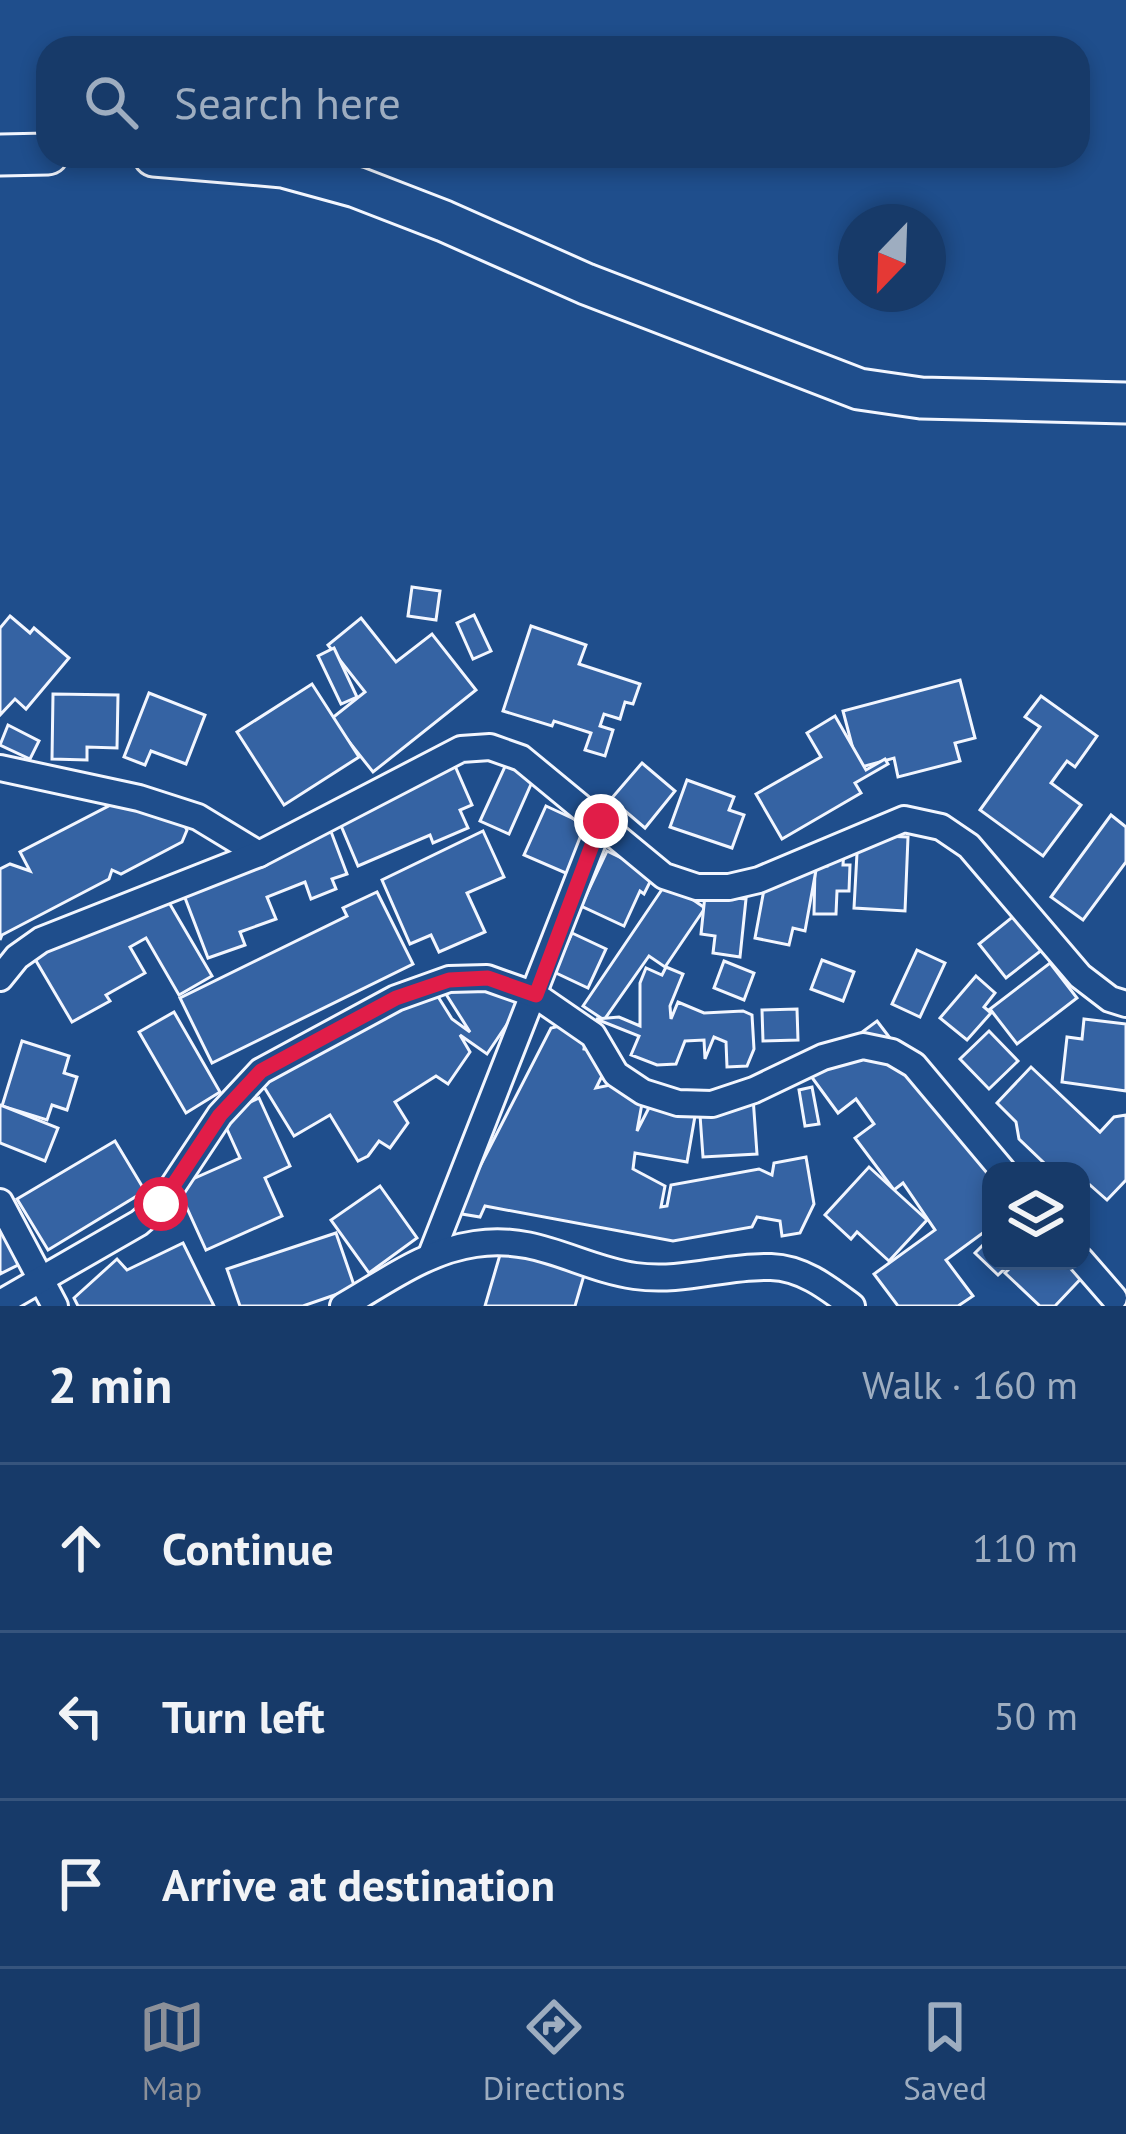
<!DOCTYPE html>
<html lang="en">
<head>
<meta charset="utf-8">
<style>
  :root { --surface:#173a69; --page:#244571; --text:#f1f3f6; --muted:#9eadc0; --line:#36547d; --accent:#8c9099 }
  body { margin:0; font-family:"PT Sans",sans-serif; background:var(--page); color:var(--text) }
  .controls { position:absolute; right:36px; bottom:36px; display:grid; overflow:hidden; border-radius:24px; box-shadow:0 6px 18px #0003 }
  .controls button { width:108px; height:108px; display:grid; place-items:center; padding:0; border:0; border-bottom:3px solid var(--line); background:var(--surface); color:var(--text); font:60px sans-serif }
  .compass { position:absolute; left:838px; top:204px; width:108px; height:108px; border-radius:50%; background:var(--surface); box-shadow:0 6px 18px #0003; rotate:203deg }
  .stop { position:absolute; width:36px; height:36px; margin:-27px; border:9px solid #e11d48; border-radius:50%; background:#fff }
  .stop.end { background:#e11d48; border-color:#fff; box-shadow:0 3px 12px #0008 }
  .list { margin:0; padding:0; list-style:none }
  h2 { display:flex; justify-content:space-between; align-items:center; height:156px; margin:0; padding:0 48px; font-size:51px }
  h2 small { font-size:39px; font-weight:400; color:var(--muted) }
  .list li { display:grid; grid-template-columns:78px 1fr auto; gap:36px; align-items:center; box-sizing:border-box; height:168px; padding:0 48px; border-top:3px solid var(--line) }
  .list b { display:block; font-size:45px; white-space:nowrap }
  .list em { font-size:39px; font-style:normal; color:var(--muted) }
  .icon { flex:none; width:66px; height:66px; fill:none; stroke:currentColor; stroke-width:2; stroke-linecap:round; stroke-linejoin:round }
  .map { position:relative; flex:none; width:1126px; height:1306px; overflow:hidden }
  .search { position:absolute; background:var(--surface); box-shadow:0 6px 18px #0003; left:36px; right:36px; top:36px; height:132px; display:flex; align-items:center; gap:30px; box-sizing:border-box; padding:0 42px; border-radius:36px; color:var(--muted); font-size:45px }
  .sheet { height:660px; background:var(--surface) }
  nav { display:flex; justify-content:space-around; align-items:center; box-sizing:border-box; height:168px; border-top:3px solid var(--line); background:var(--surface); font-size:33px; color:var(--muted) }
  nav a { display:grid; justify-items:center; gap:6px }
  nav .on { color:var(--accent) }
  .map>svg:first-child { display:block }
  .building { fill:#3563a3; stroke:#f2f6ff; stroke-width:3 }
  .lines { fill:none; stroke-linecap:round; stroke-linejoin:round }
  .street-casing { stroke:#f2f6ff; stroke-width:30 }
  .primary-casing { stroke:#f2f6ff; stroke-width:45 }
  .street { stroke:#1f4e8c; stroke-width:24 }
  .primary { stroke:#1f4e8c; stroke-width:39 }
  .route { stroke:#e11d48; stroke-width:15 }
</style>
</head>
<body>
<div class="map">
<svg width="1126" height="1306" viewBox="0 0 1126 1306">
  <rect width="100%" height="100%" fill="#1f4e8c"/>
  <g class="building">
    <polygon points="412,587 440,591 436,620 408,616"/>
    <polygon points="474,615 491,651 473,659 457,623"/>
    <polygon points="10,616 30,633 34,628 69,658 26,709 15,699 0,715 0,628"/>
    <polygon points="361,618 396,662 432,634 476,690 373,772 331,719 365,692 328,645"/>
    <polygon points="531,626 586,645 579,664 640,684 633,704 625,702 620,719 604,714 600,726 613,730 605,756 585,750 591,733 554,721 552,726 503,711"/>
    <polygon points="334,648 357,697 341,704 318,656"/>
    <polygon points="960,680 975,738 955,743 960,761 898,777 894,758 858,768 843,711"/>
    <polygon points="312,684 359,757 284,805 237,732"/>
    <polygon points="149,693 205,715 186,764 151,751 145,765 124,757"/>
    <polygon points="53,694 118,695 117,748 87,747 87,760 52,759"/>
    <polygon points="1041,696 1097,736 1075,767 1067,761 1051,783 1081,805 1043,856 980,810 1040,727 1025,717"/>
    <polygon points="835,716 866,770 885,759 888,764 855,783 861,793 782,839 756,794 821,757 807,733"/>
    <polygon points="8,725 39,741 30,759 0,745"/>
    <polygon points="452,759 472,805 460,810 468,828 433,843 430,835 358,866 334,809"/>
    <polygon points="508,760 536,773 509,834 480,821"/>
    <polygon points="642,763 675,791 645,828 611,799"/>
    <polygon points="687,780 734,797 729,810 744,815 732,848 670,827"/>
    <polygon points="130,795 178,814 187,830 182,842 121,874 112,870 109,879 2,935 0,940 0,869 10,864 30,871 20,852"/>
    <polygon points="546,806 589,826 568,874 524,855"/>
    <polygon points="1111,815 1126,827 1126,862 1083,920 1051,897"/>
    <polygon points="327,821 347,874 332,879 336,889 311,899 305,882 267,897 276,919 240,932 245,945 208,958 177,877"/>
    <polygon points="483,831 504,877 467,893 485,932 439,952 431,935 410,944 382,880"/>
    <polygon points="858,835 908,837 905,911 854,908"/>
    <polygon points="827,848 844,849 843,865 850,865 849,891 837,891 836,914 814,914 815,866 827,866"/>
    <polygon points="607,851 654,874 644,894 640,891 624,926 581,906"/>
    <polygon points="789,854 818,859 805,931 793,928 789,945 755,938 768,868 786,871"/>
    <polygon points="157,882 212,976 179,995 146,938 130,947 145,973 106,995 110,1001 72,1022 32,954"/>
    <polygon points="667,882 705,908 665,967 649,956 604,1020 583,1006"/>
    <polygon points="377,892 413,964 212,1063 180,998 347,916 343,908"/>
    <polygon points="705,895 746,899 740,957 713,953 715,936 701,934"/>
    <polygon points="1025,907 1052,942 1006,978 979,944"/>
    <polygon points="572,933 606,949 588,988 554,972"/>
    <polygon points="917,950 945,963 920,1017 892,1004"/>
    <polygon points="822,960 854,972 843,1001 811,989"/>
    <polygon points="724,961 754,973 744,1000 714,988"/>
    <polygon points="1050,963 1077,998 1017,1044 990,1009"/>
    <polygon points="485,966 511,984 522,1002 487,1054 460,1035 470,1052 448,1084 436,1076 395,1102 408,1123 390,1148 379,1141 368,1156 358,1161 330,1115 294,1136 261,1082 420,984 437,995 452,1019 470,1032 444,991"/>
    <polygon points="666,967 683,974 670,1006 671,1019 678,1002 704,1013 743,1011 752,1015 754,1049 747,1066 727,1067 726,1042 714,1037 705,1059 704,1040 685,1041 676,1064 657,1065 631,1055 639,1036 596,1019 619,1017 640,1026 640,983 646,968 662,975"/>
    <polygon points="976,976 995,993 984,1007 991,1013 967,1040 940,1018"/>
    <polygon points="797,1009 798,1040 763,1041 762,1010"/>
    <polygon points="174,1012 220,1092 186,1113 139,1032"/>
    <polygon points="1084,1019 1126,1024 1126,1091 1062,1082 1067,1037 1082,1039"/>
    <polygon points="877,1021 991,1171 991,1227 946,1260 973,1296 958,1306 898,1306 874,1274 935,1230 903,1183 894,1190 855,1138 874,1124 856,1099 838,1113 808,1072"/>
    <polygon points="564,1025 586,1036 584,1049 613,1054 596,1088 615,1084 643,1098 637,1131 655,1096 695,1116 687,1162 635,1153 633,1169 665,1186 661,1207 667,1206 671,1185 759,1169 772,1175 774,1163 806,1157 814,1204 800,1233 782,1236 780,1221 757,1217 752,1227 673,1241 485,1206 480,1217 456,1213 551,1028"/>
    <polygon points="989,1031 1018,1061 989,1089 960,1059"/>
    <polygon points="22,1041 69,1056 64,1073 77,1077 67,1110 52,1105 47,1120 2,1106"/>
    <polygon points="1031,1067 1100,1132 1114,1117 1126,1115 1126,1180 1107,1200 1090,1185 1081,1195 1081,1171 1045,1171 1045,1164 1019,1139 1016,1122 997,1103"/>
    <polygon points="812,1087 819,1124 805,1126 799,1090"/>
    <polygon points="753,1097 757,1154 703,1157 699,1101"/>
    <polygon points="259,1098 290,1166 265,1178 282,1216 206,1250 177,1186 240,1158 221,1116"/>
    <polygon points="0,1105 58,1128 45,1161 0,1143"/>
    <polygon points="115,1141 145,1191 48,1250 17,1199"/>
    <polygon points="869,1167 927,1220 889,1261 857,1232 851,1239 825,1215"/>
    <polygon points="380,1186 417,1238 369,1273 331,1220"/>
    <polygon points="0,1215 24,1262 0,1274"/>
    <polygon points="336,1233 355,1288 303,1306 240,1306 227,1269"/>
    <polygon points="991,1237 991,1261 1013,1261 998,1275 975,1253"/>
    <polygon points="504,1241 587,1265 575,1306 485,1306"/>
    <polygon points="183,1243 214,1306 78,1306 74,1298 117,1259 127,1270"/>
    <polygon points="1017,1261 1081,1261 1090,1269 1055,1306 1040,1306 1005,1273"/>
  </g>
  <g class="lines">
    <g class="street-casing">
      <g id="street">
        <polyline points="0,768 139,798 198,817 259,854"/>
        <polyline points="0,978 17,957 41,940 259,854 461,749 490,747 521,758 664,876 697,887 729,887 759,880 904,819 941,827 969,846 1080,976 1110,999 1126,1004"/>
        <polyline points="0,1202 55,1306"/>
        <polyline points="431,1255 601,821"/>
        <polyline points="1081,1260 1114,1298"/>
        <polyline points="0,1303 139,1223 161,1204 220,1115 261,1071 396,998 449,979 487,978 535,995 593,1035 616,1074 643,1092 678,1103 712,1104 754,1090 823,1057 863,1046 892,1052 914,1065 1003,1171"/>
        <path d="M343 1306C385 1282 426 1251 475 1244 537 1234 579 1268 635 1276 683 1283 727 1265 771 1267 803 1268 828 1288 852 1306"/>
      </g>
    </g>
    <g class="primary-casing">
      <g id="primary">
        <polyline points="0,155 48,154"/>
        <polyline points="154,156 283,167 356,187 444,221 586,284 859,389 921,398 1126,403"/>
      </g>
    </g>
    <use href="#street" class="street"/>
    <use href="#primary" class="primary"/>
  </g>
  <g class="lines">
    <polyline class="route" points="161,1204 220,1115 261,1071 396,998 449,980 488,978 536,995 601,821"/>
  </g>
</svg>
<div class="controls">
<button><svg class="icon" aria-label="layers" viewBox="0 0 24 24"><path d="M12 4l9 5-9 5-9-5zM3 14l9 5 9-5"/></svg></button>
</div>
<svg class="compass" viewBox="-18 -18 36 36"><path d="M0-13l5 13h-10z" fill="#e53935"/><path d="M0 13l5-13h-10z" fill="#9eadc0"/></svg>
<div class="stop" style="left:161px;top:1204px"></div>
<div class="stop end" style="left:601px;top:821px"></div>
<div class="search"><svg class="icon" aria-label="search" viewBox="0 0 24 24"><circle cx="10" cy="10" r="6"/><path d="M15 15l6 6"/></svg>Search here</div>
</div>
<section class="sheet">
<h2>2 min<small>Walk · 160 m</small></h2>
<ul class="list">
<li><svg class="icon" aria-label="ahead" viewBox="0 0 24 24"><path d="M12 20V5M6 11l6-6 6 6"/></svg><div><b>Continue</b></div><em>110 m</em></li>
<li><svg class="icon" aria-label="left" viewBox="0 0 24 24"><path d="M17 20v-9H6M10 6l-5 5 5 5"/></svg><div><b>Turn left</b></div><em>50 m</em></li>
<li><svg class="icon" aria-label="arrive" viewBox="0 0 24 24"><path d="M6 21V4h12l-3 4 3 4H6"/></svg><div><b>Arrive at destination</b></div></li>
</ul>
</section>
<nav>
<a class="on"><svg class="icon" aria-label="map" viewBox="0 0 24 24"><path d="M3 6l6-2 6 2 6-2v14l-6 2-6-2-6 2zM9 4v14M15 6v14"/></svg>Map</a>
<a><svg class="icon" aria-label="directions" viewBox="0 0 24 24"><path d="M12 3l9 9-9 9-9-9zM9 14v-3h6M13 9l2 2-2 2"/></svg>Directions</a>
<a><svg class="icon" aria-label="saved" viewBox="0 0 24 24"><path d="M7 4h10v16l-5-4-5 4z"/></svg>Saved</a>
</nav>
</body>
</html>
